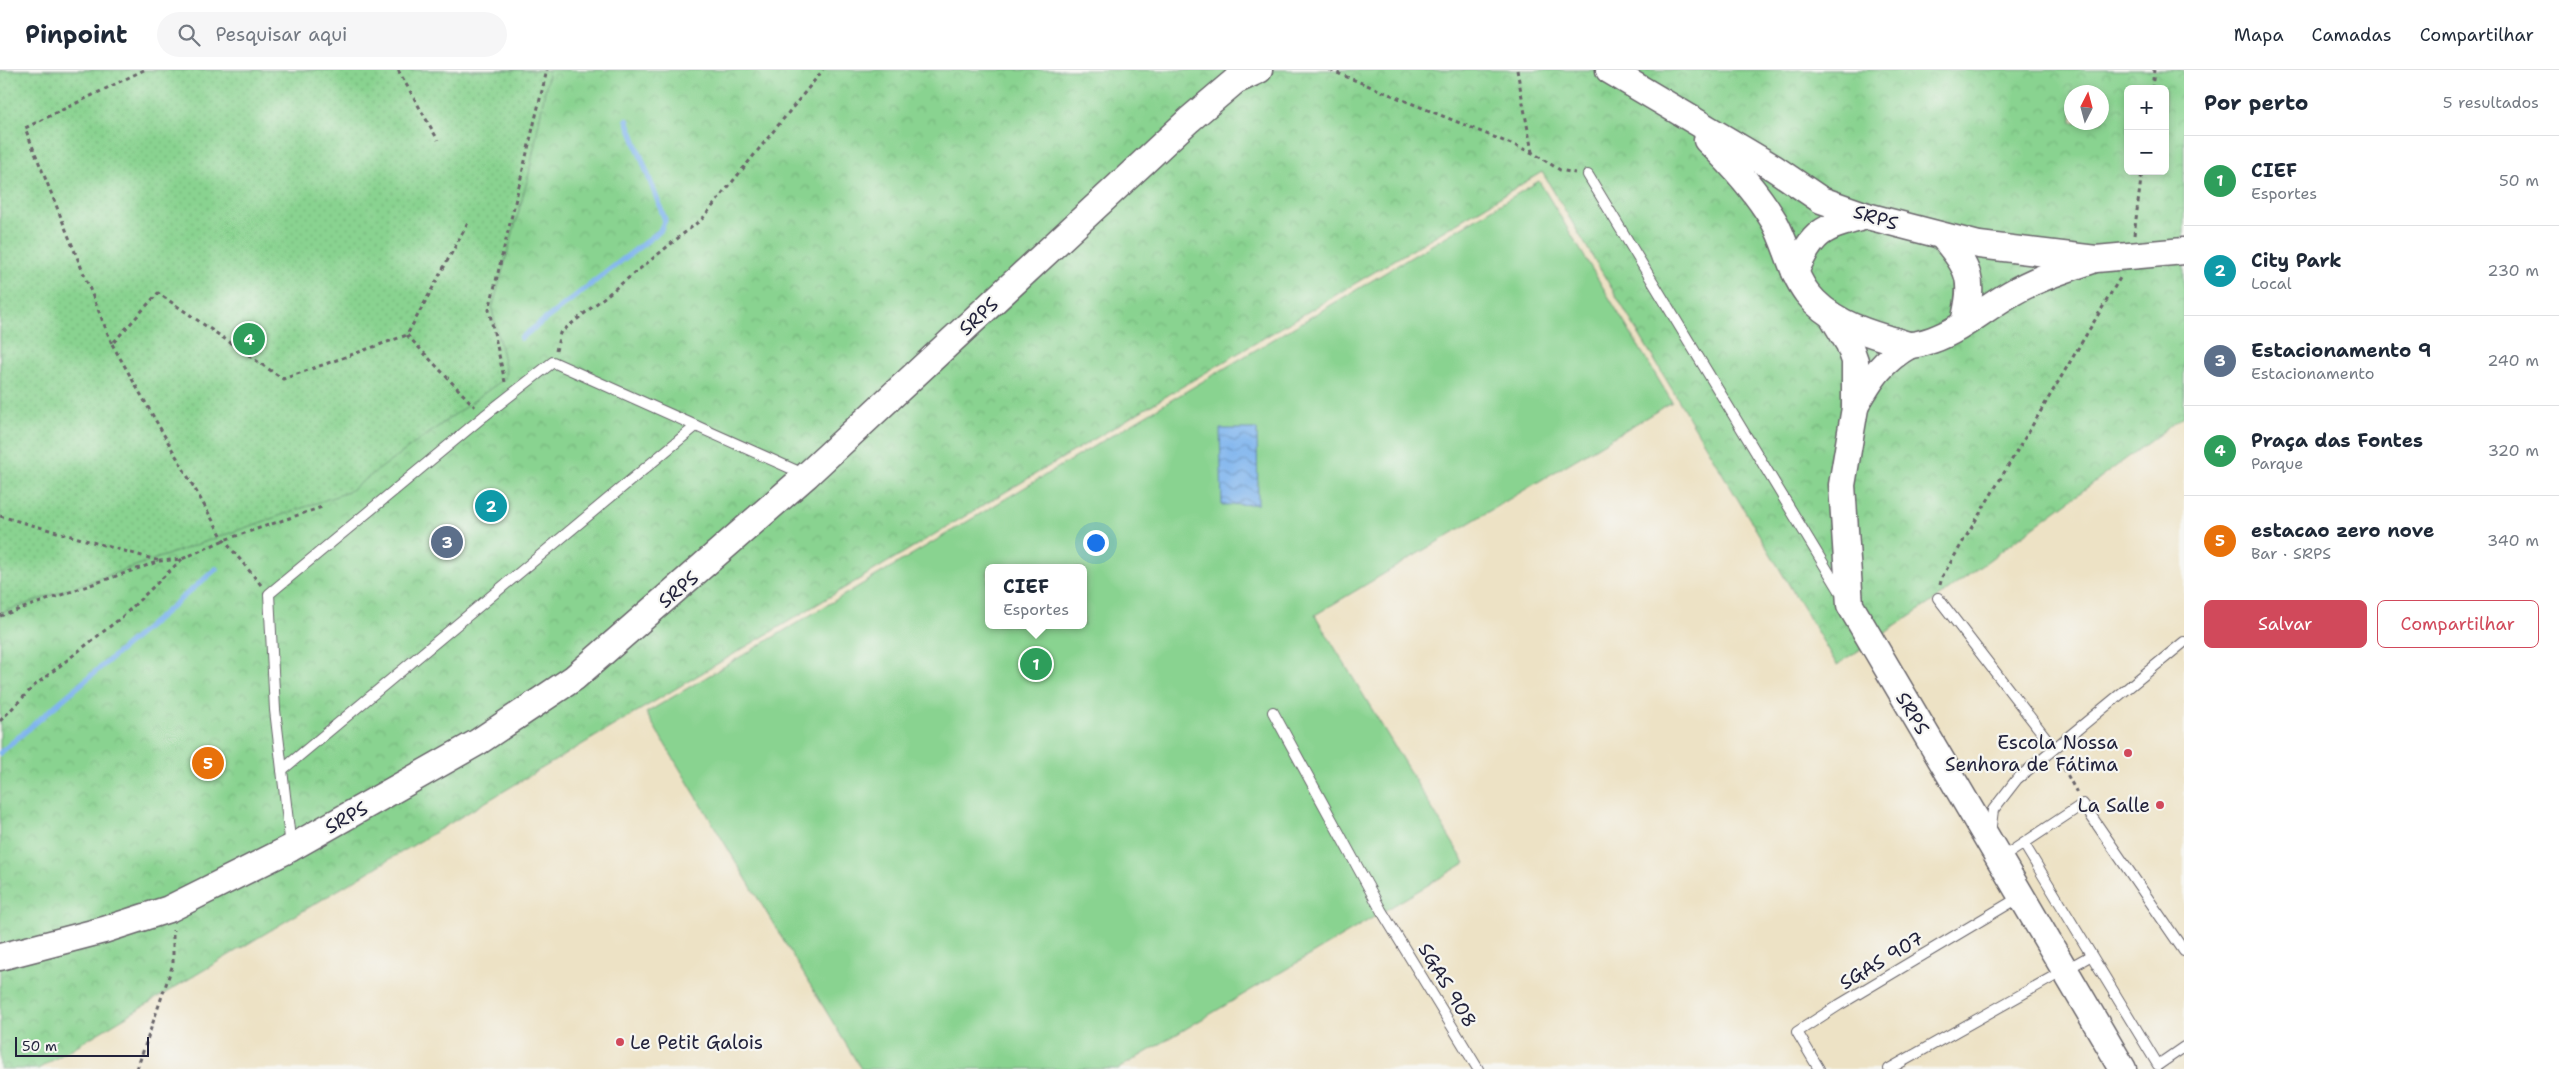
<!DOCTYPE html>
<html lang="pt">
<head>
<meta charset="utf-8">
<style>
  :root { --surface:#fff; --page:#f6f6f7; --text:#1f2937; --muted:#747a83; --line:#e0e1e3; --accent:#d1495b }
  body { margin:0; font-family:"Shantell Sans",sans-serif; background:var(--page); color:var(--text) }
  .controls { position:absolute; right:15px; top:15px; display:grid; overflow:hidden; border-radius:8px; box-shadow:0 2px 8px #0003 }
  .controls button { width:45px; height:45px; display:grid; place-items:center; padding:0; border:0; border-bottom:1px solid var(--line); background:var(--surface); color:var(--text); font:25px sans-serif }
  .compass { position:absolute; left:2064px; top:15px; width:45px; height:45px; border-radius:50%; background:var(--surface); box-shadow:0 2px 8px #0003; rotate:6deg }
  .scale { position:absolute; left:15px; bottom:12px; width:134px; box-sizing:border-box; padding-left:5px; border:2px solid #22223b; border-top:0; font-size:14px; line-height:18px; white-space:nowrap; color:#22223b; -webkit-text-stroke:4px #f6f6f2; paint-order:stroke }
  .you { position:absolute; left:1095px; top:472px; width:18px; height:18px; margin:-12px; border:4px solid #fff; border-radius:50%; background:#1a73e8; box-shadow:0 0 0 8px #1a73e833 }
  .badge { display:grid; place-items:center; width:32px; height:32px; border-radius:50%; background:var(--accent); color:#fff; font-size:16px; font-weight:700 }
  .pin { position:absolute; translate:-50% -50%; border:2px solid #fff; box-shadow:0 1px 5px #0006 }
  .popup { position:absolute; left:985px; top:494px; width:102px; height:65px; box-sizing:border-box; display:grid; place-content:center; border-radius:8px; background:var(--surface); filter:drop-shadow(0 1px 4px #0005); font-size:16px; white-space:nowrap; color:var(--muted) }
  .popup b { font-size:19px; color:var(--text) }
  .popup::after { content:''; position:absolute; left:50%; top:100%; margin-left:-10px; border:10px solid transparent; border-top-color:var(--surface) }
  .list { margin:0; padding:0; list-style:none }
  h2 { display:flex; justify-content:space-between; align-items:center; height:65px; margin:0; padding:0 20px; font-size:21px }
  h2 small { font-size:16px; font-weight:400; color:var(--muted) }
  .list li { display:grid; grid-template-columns:32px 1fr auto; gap:15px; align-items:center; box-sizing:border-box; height:90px; padding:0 20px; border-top:1px solid var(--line) }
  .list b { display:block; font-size:19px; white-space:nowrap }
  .list p { margin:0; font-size:16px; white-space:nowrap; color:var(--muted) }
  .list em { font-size:16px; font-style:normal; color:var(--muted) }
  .actions { display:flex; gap:10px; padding:15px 20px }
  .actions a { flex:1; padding:11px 0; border:1px solid var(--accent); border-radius:8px; text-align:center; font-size:18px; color:var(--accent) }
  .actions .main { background:var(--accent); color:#fff }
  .icon { flex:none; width:28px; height:28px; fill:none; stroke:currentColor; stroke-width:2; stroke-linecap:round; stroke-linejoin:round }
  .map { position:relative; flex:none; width:2184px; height:999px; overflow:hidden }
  header { display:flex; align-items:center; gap:30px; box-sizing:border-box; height:70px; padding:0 25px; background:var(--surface); border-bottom:1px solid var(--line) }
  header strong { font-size:24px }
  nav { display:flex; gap:28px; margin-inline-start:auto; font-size:18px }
  .search { width:350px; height:45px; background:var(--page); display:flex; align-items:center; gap:12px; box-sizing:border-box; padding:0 18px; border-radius:28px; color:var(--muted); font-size:19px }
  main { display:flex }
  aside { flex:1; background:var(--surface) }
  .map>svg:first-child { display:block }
  .grass { fill:#89d390; stroke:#567a66; fill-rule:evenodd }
  .park { fill:url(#park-crowns); stroke:#567a66; fill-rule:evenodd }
  .garden { fill:url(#garden-dots); stroke:#567a66 }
  .water { fill:url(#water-waves); stroke:#516c94 }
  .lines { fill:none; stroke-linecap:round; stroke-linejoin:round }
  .stream { stroke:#80b5ee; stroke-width:5.5 }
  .service-casing { stroke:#69656b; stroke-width:12 }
  .secondary-casing { stroke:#69656b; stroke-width:29 }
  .path { stroke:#69656b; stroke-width:3; stroke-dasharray:4 4; stroke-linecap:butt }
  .service { stroke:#fff; stroke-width:10 }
  .secondary { stroke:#fff; stroke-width:26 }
  .poi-dot { fill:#d1495b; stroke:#f6f6f2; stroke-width:2 }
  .labels { text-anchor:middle; stroke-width:4.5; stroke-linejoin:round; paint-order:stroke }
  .street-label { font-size:19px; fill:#22223b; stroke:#f6f6f2 }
  .poi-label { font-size:19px; fill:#22223b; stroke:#f6f6f2; text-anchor:end }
</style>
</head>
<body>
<header>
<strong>Pinpoint</strong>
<div class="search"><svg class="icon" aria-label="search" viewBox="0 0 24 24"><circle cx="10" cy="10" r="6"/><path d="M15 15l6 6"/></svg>Pesquisar aqui</div>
<nav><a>Mapa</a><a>Camadas</a><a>Compartilhar</a></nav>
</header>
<main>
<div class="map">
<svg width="2184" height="999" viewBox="0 0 2184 999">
  <defs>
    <pattern id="park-crowns" width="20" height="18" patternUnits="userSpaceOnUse" patternTransform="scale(1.25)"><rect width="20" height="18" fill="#89d390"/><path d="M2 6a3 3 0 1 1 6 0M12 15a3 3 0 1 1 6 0" fill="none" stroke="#76b57d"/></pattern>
    <pattern id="garden-dots" width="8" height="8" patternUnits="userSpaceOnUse" patternTransform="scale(1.25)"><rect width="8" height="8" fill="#89d390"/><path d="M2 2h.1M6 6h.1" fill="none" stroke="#76b57d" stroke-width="1.8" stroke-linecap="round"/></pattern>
    <pattern id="water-waves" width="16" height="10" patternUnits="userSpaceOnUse" patternTransform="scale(1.25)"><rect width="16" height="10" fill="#80b5ee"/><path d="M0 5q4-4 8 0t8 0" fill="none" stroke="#6893c2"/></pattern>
  </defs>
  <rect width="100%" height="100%" fill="#f6f6f2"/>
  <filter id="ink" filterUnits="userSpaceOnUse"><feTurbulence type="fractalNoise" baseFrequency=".02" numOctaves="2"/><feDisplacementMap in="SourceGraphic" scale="10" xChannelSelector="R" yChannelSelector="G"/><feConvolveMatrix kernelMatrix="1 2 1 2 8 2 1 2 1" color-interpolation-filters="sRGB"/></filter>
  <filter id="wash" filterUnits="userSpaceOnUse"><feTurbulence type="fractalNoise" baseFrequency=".0096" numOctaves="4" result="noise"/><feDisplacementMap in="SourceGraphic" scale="20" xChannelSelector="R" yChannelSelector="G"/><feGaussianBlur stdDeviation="1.12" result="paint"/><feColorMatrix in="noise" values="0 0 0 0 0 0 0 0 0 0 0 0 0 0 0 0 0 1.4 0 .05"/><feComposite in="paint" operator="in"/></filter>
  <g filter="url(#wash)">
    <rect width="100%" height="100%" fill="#ede2c5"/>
    <path class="grass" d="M1539 111 1672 332 1315 545 1465 793 1118 999H861L646 643ZM988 498H1084V555H988Z"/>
    <path class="park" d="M0 0H2184V346L1939 527 1837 595 1542 102 38 999H0ZM2128 19H2165V101H2128ZM2072 22H2102V52H2072Z"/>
    <polygon class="garden" points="0,0 549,0 529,104 492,239 506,300 505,308 348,422 0,543"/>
    <polygon class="water" points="1220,359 1257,359 1258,434 1222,435"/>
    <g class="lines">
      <g class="stream">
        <polyline points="521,268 660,161 665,150 627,50"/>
        <polyline points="0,683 216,499"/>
      </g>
    </g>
  </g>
  <g filter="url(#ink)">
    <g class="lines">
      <g class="service-casing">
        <g id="service">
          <polyline points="1588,105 1843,526"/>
          <polyline points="1938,528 2053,677"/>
          <polyline points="1273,642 1381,840 1478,999"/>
          <polyline points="282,700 696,356"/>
          <polyline points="1990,763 1993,740 2017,709 2184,572"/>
          <polyline points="2024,774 2158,995 2184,977"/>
          <polyline points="291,777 275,640 269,524 484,346 553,292 806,405"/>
          <polyline points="2000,789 2083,734 2184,881"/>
          <polyline points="1819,999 1797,962 1839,935 2020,827"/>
          <polyline points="1889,999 2090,886"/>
        </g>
      </g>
      <g class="secondary-casing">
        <g id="secondary">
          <polyline points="1609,0 1774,98 1821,130 1867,146 1979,175 2096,189 2184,181"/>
          <path d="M1707 70C1732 94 1756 121 1774 151 1787 174 1791 202 1807 223 1827 249 1858 260 1888 269 1895 270 1903 274 1910 275 1916 275 1926 272 1932 270 1961 260 1984 239 2010 224 2035 209 2063 200 2090 191"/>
          <path d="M1943 167C1971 201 1974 209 1964 253"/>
          <path d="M1795 202C1814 159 1823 158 1867 146"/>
          <polyline points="1832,246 1849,274 1855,291 1855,338 1842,415 1850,535 2123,999"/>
          <path d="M1856 335C1872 307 1882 291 1910 275"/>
          <polyline points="0,887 104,860 169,839 291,778 478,672 574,608 807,405 1189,50 1235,11 1259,0"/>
        </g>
      </g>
      <g class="path">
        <polyline points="144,0 25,58 112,274 158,223 283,309 407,265 469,151"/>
        <polyline points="398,0 438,70"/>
        <polyline points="1330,0 1533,83 1560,100 1575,103"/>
        <polyline points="1517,0 1532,82"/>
        <polyline points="2152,19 2154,0"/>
        <polyline points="2134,165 2142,101"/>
        <polyline points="407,265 475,337"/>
        <polyline points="112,274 224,470 261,515"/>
        <polyline points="556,281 560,263 703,148 823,0"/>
        <polyline points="505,312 489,240 547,0"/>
        <polyline points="0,446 160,491"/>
        <polyline points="1940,515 1942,507 2120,208"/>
        <polyline points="0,546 160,491 182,489 224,470 325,436"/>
        <polyline points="0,651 34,616 122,547 182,489"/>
        <polyline points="2060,691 2077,723"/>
        <polyline points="137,999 173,894 173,860"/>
      </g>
      <use href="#service" class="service"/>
      <use href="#secondary" class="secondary"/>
    </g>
  </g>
  <g class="poi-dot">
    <circle cx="2128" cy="683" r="5"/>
    <circle cx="2160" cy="735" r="5"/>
    <circle cx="620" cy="972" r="5"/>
  </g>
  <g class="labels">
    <g class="street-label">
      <text transform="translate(1876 147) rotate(17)" y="7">SRPS</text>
      <text transform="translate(978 246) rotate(-43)" y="7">SRPS</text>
      <text transform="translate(678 519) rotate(-40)" y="7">SRPS</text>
      <text transform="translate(1913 643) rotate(59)" y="7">SRPS</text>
      <text transform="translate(346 747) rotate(-29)" y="7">SRPS</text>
      <text transform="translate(1881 890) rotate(-31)" y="7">SGAS 907</text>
      <text transform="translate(1448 915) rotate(59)" y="7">SGAS 908</text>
    </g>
    <g class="poi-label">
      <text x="2118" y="679">Escola Nossa<tspan x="2118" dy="22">Senhora de Fátima</tspan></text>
      <text x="2150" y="742">La Salle</text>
      <text x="630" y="979" text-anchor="start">Le Petit Galois</text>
    </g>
  </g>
</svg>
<div class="controls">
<button>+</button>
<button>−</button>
</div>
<svg class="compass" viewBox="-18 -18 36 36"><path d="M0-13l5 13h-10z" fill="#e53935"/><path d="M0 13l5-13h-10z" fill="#747a83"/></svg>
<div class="scale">50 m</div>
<div class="you"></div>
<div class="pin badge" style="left:1036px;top:594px;background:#2e9e5b">1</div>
<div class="popup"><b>CIEF</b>Esportes</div>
<div class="pin badge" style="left:491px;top:436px;background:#0f9aa8">2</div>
<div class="pin badge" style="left:447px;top:472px;background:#5c6f8a">3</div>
<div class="pin badge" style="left:249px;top:269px;background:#2e9e5b">4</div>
<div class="pin badge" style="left:208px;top:693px;background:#e8710a">5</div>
</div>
<aside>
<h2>Por perto<small>5 resultados</small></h2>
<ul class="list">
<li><span class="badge" style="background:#2e9e5b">1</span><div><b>CIEF</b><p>Esportes</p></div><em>50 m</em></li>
<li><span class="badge" style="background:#0f9aa8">2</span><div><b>City Park</b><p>Local</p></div><em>230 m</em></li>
<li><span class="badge" style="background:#5c6f8a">3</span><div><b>Estacionamento 9</b><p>Estacionamento</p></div><em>240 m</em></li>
<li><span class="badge" style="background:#2e9e5b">4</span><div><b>Praça das Fontes</b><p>Parque</p></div><em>320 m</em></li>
<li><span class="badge" style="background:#e8710a">5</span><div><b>estacao zero nove</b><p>Bar · SRPS</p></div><em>340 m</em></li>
</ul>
<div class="actions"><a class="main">Salvar</a><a>Compartilhar</a></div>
</aside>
</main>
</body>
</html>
